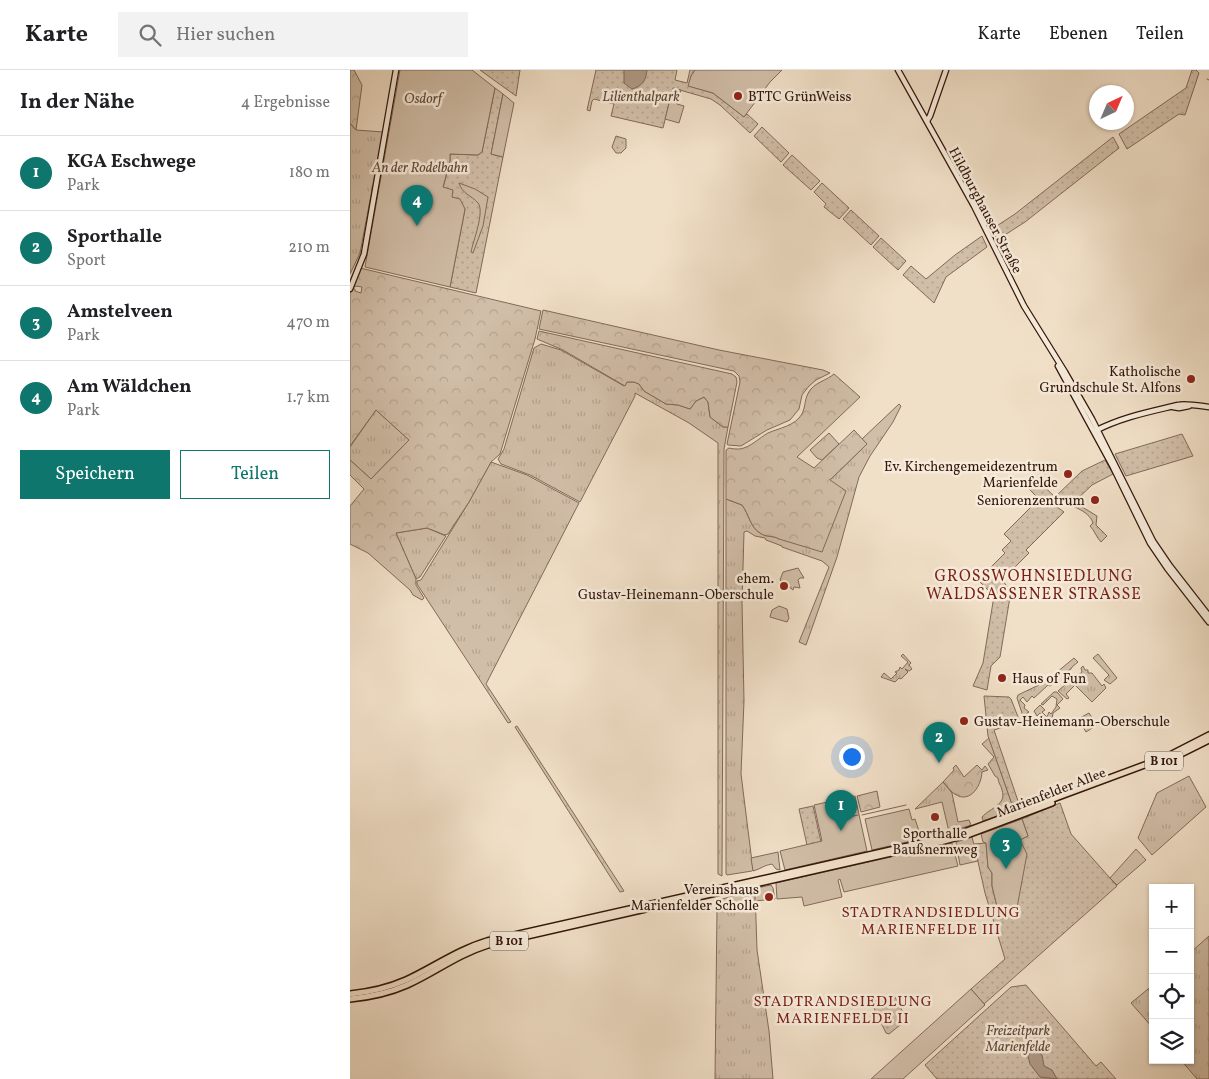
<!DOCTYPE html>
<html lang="de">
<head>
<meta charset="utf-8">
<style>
  :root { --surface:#fff; --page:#f2f2f2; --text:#202124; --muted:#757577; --line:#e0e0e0; --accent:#0f766e }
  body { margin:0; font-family:Vollkorn,serif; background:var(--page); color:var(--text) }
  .controls { position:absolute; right:15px; bottom:15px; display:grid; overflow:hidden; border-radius:0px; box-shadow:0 1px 4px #0004 }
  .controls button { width:45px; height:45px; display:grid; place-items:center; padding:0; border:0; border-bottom:1px solid var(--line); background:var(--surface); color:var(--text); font:25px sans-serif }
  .compass { position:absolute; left:739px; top:15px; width:45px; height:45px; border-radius:50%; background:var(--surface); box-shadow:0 1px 4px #0004; rotate:44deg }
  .you { position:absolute; left:501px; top:686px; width:18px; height:18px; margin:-12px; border:4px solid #fff; border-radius:50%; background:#1a73e8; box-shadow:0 0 0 8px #1a73e833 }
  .badge { display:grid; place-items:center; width:32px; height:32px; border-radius:50%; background:var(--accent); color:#fff; font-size:16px; font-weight:700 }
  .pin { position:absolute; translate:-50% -41px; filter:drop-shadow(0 1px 2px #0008) }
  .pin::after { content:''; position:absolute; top:26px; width:18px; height:15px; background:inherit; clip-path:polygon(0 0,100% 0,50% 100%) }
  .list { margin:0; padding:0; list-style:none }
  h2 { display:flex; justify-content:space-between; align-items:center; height:65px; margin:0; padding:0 20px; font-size:21px }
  h2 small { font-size:16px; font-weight:400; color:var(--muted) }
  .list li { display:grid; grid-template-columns:32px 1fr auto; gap:15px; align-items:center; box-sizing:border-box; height:75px; padding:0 20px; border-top:1px solid var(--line) }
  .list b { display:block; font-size:19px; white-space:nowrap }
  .list p { margin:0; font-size:16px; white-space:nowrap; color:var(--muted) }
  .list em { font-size:16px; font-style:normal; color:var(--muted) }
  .actions { display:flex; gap:10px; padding:15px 20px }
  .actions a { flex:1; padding:11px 0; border:1px solid var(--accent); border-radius:0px; text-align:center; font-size:18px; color:var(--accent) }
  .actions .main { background:var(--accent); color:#fff }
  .icon { flex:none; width:28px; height:28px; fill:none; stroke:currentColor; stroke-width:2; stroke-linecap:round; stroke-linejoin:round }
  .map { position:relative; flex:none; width:859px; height:1009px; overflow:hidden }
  header { display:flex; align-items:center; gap:30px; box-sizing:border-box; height:70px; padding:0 25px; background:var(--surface); border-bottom:1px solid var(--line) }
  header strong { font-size:24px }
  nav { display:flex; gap:28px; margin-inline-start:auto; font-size:18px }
  .search { width:350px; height:45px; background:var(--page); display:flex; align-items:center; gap:12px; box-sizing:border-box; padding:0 18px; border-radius:0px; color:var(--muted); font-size:19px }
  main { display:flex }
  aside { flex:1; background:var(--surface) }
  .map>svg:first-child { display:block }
  .grass { fill:url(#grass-tufts); stroke:#826a59 }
  .forest { fill:url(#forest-crowns); stroke:#826a59 }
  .park { fill:url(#park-dots); stroke:#826a59 }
  .garden { fill:#d1bea8; stroke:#826a59 }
  .water { fill:#b09b87; stroke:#7e6655 }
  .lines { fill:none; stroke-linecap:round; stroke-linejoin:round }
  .stream { stroke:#7e6655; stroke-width:1 }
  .secondary-casing { stroke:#33160a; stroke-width:7 }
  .primary-casing { stroke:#33160a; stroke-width:8 }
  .secondary { stroke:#f6ebdb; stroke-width:4.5 }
  .primary { stroke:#f1e0c8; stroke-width:5 }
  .poi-dot { fill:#8f2418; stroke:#f6ebdb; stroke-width:2 }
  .labels { text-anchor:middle; stroke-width:5; stroke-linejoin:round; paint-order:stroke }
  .shield { fill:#f6ebdb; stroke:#6e5649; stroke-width:1 }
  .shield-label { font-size:12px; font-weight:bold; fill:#33160a }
  .park-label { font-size:14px; font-style:italic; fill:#624839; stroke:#f6ebdb }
  .poi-label { font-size:14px; fill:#33160a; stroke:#f6ebdb; text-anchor:end }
  .street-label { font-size:14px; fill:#33160a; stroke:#f6ebdb }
  .neighbourhood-label { font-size:15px; letter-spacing:1px; fill:#7a1f14; stroke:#f6ebdb }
  .quarter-label { font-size:16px; letter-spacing:1px; fill:#7a1f14; stroke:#f6ebdb }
</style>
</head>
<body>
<header>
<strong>Karte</strong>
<div class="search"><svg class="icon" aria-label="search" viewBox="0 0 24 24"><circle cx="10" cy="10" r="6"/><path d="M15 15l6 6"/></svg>Hier suchen</div>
<nav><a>Karte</a><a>Ebenen</a><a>Teilen</a></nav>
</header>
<main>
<aside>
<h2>In der Nähe<small>4 Ergebnisse</small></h2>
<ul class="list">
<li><span class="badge">1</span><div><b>KGA Eschwege</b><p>Park</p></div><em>180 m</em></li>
<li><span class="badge">2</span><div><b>Sporthalle</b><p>Sport</p></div><em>210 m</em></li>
<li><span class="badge">3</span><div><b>Amstelveen</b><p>Park</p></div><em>470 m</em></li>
<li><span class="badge">4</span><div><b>Am Wäldchen</b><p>Park</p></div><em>1.7 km</em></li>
</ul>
<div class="actions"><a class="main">Speichern</a><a>Teilen</a></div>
</aside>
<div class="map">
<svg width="859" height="1009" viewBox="0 0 859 1009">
  <defs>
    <pattern id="grass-tufts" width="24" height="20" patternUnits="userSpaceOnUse" patternTransform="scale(1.25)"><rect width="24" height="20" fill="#d1bea8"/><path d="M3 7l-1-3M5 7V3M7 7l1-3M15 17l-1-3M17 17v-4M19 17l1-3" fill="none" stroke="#b4a38f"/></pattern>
    <pattern id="forest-crowns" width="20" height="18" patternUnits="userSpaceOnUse" patternTransform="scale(1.25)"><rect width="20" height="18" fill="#d1bea8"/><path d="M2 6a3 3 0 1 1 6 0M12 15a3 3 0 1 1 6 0" fill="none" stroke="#b4a38f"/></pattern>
    <pattern id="park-dots" width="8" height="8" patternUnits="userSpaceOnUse" patternTransform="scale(1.25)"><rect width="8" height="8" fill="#d1bea8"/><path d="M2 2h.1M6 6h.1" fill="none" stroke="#b4a38f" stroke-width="1.8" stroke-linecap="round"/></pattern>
  </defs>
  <rect width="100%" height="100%" fill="#f1e0c8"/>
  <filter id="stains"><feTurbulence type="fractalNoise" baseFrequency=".004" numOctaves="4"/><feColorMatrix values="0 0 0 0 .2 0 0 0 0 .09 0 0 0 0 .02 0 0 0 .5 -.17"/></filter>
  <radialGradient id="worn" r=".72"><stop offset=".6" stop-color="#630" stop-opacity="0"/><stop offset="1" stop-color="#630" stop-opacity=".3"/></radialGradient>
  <g class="grass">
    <polygon points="0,53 6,60 33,62 10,183 0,204"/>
    <polygon points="191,274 211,280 274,316 277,312 284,312 289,314 294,321 316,334 328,335 340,339 346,331 354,327 358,332 360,347 373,357 378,357 374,379 372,806 368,804 368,373 339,353 285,323 285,326 230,432 180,405 151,394 148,389 154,379 184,278"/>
    <path d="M549 334 551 336 543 352 520 386 509 407 487 487 456 575 449 572 479 497 472 491 432 477V476L416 470 415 468 405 466 397 461 394 462 392 533 394 631 391 704 403 800 402 801 377 805 376 804V429L392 435C399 444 400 457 410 463 417 468 423 465 429 469L480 410 517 374 512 369Z"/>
    <polygon points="26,340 59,370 21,409 0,390 0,377"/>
    <polygon points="479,363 489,374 472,390 467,388 460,380"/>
    <polygon points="141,392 177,405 229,433 136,614 161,652 158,653 67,514 67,511 71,510 119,432"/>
    <polygon points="77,458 96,466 70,507 66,509 46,463"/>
    <polygon points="448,498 454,508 450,508 448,510 450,518 444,517 443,520 430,510 433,502"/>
    <polygon points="429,536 437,539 439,548 437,552 420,547 422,540"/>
    <polygon points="553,584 561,593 559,595 562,599 559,601 555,599 558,602 551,609 549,608 545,612 531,607 534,603 541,609 547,603 545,602 549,600 550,597 552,599 558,592 551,586"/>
    <polygon points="748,584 767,608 760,614 754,610 759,605 743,588"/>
    <polygon points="724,588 728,592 722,597 721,599 719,600 717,604 715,605 713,604 707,608 706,611 704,611 702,615 700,616 698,615 684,628 682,626 677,632 673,627 670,630 675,635 674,638 679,642 673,646 667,628 668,625 695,612"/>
    <path d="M733 596 735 600H738V603H742L752 616 754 614 756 618 742 632 725 615 716 624 719 628 717 629 708 621C716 613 724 610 732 602L731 598Z"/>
    <polygon points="704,622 707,622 713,629 707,635 710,638 703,643 702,649 700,653 690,643 687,646 684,641 690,635 695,640 692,642 697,647 699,642 701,644 706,637 707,629 702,626 693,635 691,634"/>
    <polygon points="839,706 856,737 802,785 788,768 807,723"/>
    <polygon points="593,712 602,723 608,752 619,750 621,755 599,762 592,732 565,739"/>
    <polygon points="405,820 407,880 419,961 423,1009 365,1009 367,840 365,831"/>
    <polygon points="859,866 859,1009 847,1009 831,990 840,990 840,883"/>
    <polygon points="803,915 803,958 781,933"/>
  </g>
  <g class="forest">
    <polygon points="0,0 4,0 12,15 6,60 0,53"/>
    <polygon points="10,198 191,241 185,269 150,384 141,392 119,432 98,464 95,465 77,458 46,463 66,509 66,515 74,528 72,530 63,525 60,520 18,483 0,474 0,436 14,419 0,405 0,390 21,409 59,370 26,340 0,376 0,223 3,219 5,219 5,221 11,223 12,217 6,216 5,217 3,216"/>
    <polygon points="193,240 369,280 473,300 480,303 466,310 459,316 452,325 449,339 440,350 417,360 391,376 378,375 377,374 390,312 389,306 384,301 189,259"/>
    <polygon points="189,261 382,304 386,307 387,312 378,357 373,357 360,347 358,332 354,327 346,331 340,339 328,335 316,334 294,321 289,314 284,312 277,312 275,316 213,280 187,269"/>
    <path d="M484 304 510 327 447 387 464 398 504 360 517 374 480 410 496 421 472 482 429 469C423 465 417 468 410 463 400 457 399 444 392 435L376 429V380L379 378C383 379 386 379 390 379 401 377 409 368 418 363 429 358 445 356 452 344 456 336 454 327 461 319 467 312 477 310 484 304Z"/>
    <polygon points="167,656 274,821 270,822 165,657"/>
    <path d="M639 668 664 740 633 751 632 747C640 738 657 735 652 720 651 715 648 713 648 708L645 706 638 694 644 687 632 674Z"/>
    <path d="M606 695 614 707 627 695 632 700 635 696 638 700 632 702C631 718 618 736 602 722 599 719 596 715 593 712L604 700 603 698Z"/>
    <polygon points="527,721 530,737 511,742 507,726"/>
  </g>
  <g class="park">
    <polygon points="130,0 170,0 166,26"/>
    <polygon points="246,0 327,0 325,10 337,13 340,0 345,0 341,6 339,16 363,23 394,47 397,44 408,54 400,63 370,35 361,29 323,18 313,58 261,46 264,34 244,29 242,31 240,41 237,40"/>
    <polygon points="842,0 846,0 849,3 835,45 829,44 777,79 769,64 836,18"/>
    <polygon points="145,18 153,24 141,84 153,87 126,223 100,217 115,139 93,118 100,91 100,84 128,85 132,82"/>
    <polygon points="412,57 439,83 431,92 404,66"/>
    <polygon points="266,66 276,69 276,78 271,83 266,83 262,77"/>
    <polygon points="763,67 769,78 675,152 647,170 642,159 665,144"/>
    <polygon points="442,85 470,111 461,120 433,95"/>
    <polygon points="472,113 499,138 489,149 474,137 476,134 464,122"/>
    <polygon points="501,140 529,166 521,175 493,149"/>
    <polygon points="632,166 637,177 596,207 584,233 553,205 561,196 576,209 605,185"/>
    <polygon points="531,168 556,191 548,200 523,177"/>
    <polygon points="832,364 843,386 776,406 765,384"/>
    <path d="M755 390 763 404 742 415 724 432 747 446 746 455 757 466 751 472C746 467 745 461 740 456L743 453C739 440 718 434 706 431L703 434 714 442 676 480 679 483 652 510 661 521 650 587 641 596 637 620 623 616 633 593 644 526 628 510 655 483 652 480 661 471 654 464 689 429 678 418 686 409 705 427 732 401Z"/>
    <polygon points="634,626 659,627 661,629 670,652 644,660 670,737 664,740 638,666"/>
    <polygon points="710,733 721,764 767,816 634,934 621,919 655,889 635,823 624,774 636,773 638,797 642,803 642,816 650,849 656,848 655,842 666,843 669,770 678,766 672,749"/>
    <polygon points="463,736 471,772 457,775 449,739"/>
    <polygon points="676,915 746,996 751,992 766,1009 587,1009 575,995 661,917"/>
    <polygon points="542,926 545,927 556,948 555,951 539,964 536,963 522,934 523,932"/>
  </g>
  <g class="garden">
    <polygon points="50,0 122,0 145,18 132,82 128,85 100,84 100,91 93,117 103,120 102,127 110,129 115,139 100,217 15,197"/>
    <polygon points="345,0 432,0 420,12 394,47 363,23 338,16 341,6"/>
    <polygon points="323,18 331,20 327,34 334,36 329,53 315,49"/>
    <polygon points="153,24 164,33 153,87 141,84"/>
    <path d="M109 113 125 119 138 127 133 156 123 183 121 182C123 171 135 142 128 133 121 125 112 124 109 113Z"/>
    <polygon points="739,643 747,655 736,662 728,649"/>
    <polygon points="505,726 517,781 435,800 430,781 472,771 464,735"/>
    <polygon points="559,739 562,750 565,749 570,764 570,769 522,780 515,749"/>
    <polygon points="672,749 678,766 670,770 677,784 666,843 655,842 656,848 650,849 642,816 642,803 638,797 636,773 633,772 631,764"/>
    <polygon points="622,767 628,791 610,795 606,772"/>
    <polygon points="602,773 608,796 494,822 490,809 488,810 492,827 454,836 452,827 427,829 426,813"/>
    <polygon points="786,779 796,790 767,815 760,808"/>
    <path d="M428 782 430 800 426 799 422 794C414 795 411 799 403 801L401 788Z"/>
    <polygon points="421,815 423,818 425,829 405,831 405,820 407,818"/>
    <polygon points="621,919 635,935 553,1009 521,1009"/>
  </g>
  <g class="water">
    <path d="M274 0H297C296 11 292 16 282 19L274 13Z"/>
    <polygon points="682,981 686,981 692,985 694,996 702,1000 707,1009 690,1007 680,994 678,986"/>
  </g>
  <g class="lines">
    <g class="stream">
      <polyline points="857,9 859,10"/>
      <polyline points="512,745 556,735"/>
      <polyline points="487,750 508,745"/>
    </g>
    <g class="secondary-casing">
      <g id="secondary">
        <polyline points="548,0 624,136 674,236 715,302 742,349 803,471 820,496 859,546"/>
        <polyline points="577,51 580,46 596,0"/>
        <polyline points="0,219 14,184 46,0"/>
        <polyline points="708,296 763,397 800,473 817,498 859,552"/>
        <polyline points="823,337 829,338 839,336"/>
        <path d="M745 361C772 347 799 342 828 335 835 333 851 336 859 337"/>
      </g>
    </g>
    <g class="primary-casing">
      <g id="primary">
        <polyline points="823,688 859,670"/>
        <path d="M0 924C20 922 38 918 56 910 84 897 107 880 137 871L585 770 614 762 816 687 859 665"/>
        <path d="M0 929C20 927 39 923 57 915 86 902 106 885 138 875L594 771 620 764 702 733"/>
      </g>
    </g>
    <use href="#secondary" class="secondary"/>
    <use href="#primary" class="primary"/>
  </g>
  <g class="poi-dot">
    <circle cx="388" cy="26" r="5"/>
    <circle cx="841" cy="309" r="5"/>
    <circle cx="718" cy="404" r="5"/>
    <circle cx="745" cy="430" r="5"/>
    <circle cx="434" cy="516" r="5"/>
    <circle cx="652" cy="608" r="5"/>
    <circle cx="614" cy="651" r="5"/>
    <circle cx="585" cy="747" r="5"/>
    <circle cx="419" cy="827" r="5"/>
  </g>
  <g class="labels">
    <g class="shield">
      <rect x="795" y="681.5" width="38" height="19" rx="4"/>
      <rect x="140" y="861.5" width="38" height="19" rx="4"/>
    </g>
    <g class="shield-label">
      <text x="814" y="695">B 101</text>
      <text x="159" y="875">B 101</text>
    </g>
    <g class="park-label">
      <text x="291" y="31">Lilienthalpark</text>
      <text x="73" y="33">Osdorf</text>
      <text x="70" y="102">An der Rodelbahn</text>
      <text x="668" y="965">Freizeitpark<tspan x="668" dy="16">Marienfelde</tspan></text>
    </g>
    <g class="poi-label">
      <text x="398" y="31" text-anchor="start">BTTC GrünWeiss</text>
      <text x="831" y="306">Katholische<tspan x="831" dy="16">Grundschule St. Alfons</tspan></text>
      <text x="708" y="401">Ev. Kirchengemeidezentrum<tspan x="708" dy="16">Marienfelde</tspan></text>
      <text x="735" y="435">Seniorenzentrum</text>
      <text x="424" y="513">ehem.<tspan x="424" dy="16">Gustav-Heinemann-Oberschule</tspan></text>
      <text x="662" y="613" text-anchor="start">Haus of Fun</text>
      <text x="624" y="656" text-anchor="start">Gustav-Heinemann-Oberschule</text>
      <text x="585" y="768" text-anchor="middle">Sporthalle<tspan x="585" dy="16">Baußnernweg</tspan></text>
      <text x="409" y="824">Vereinshaus<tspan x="409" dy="16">Marienfelder Scholle</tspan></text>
    </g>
    <g class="street-label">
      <text transform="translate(636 140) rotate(62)" y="5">Hildburghauser Straße</text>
      <text transform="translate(701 722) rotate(-21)" y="5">Marienfelder Allee</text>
    </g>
    <g class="neighbourhood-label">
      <text x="581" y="847">STADTRANDSIEDLUNG<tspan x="581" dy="17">MARIENFELDE III</tspan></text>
      <text x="493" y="936">STADTRANDSIEDLUNG<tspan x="493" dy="17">MARIENFELDE II</tspan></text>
    </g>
    <g class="quarter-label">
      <text x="684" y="511">GROSSWOHNSIEDLUNG<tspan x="684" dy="18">WALDSASSENER STRASSE</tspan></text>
    </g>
  </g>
  <rect width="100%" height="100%" filter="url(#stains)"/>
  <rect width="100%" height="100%" fill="url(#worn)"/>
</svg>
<div class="controls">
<button>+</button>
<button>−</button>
<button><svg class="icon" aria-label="locate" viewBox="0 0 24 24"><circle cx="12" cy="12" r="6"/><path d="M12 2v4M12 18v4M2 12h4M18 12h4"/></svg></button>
<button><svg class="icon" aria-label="layers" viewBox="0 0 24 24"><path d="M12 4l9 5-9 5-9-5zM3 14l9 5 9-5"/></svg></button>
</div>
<svg class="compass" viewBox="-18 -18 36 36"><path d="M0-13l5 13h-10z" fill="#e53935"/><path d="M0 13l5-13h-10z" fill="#757577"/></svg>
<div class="you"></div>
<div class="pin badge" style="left:491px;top:761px">1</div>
<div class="pin badge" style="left:589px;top:693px">2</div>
<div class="pin badge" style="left:656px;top:799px">3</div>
<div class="pin badge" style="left:67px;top:156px">4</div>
</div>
</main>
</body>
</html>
